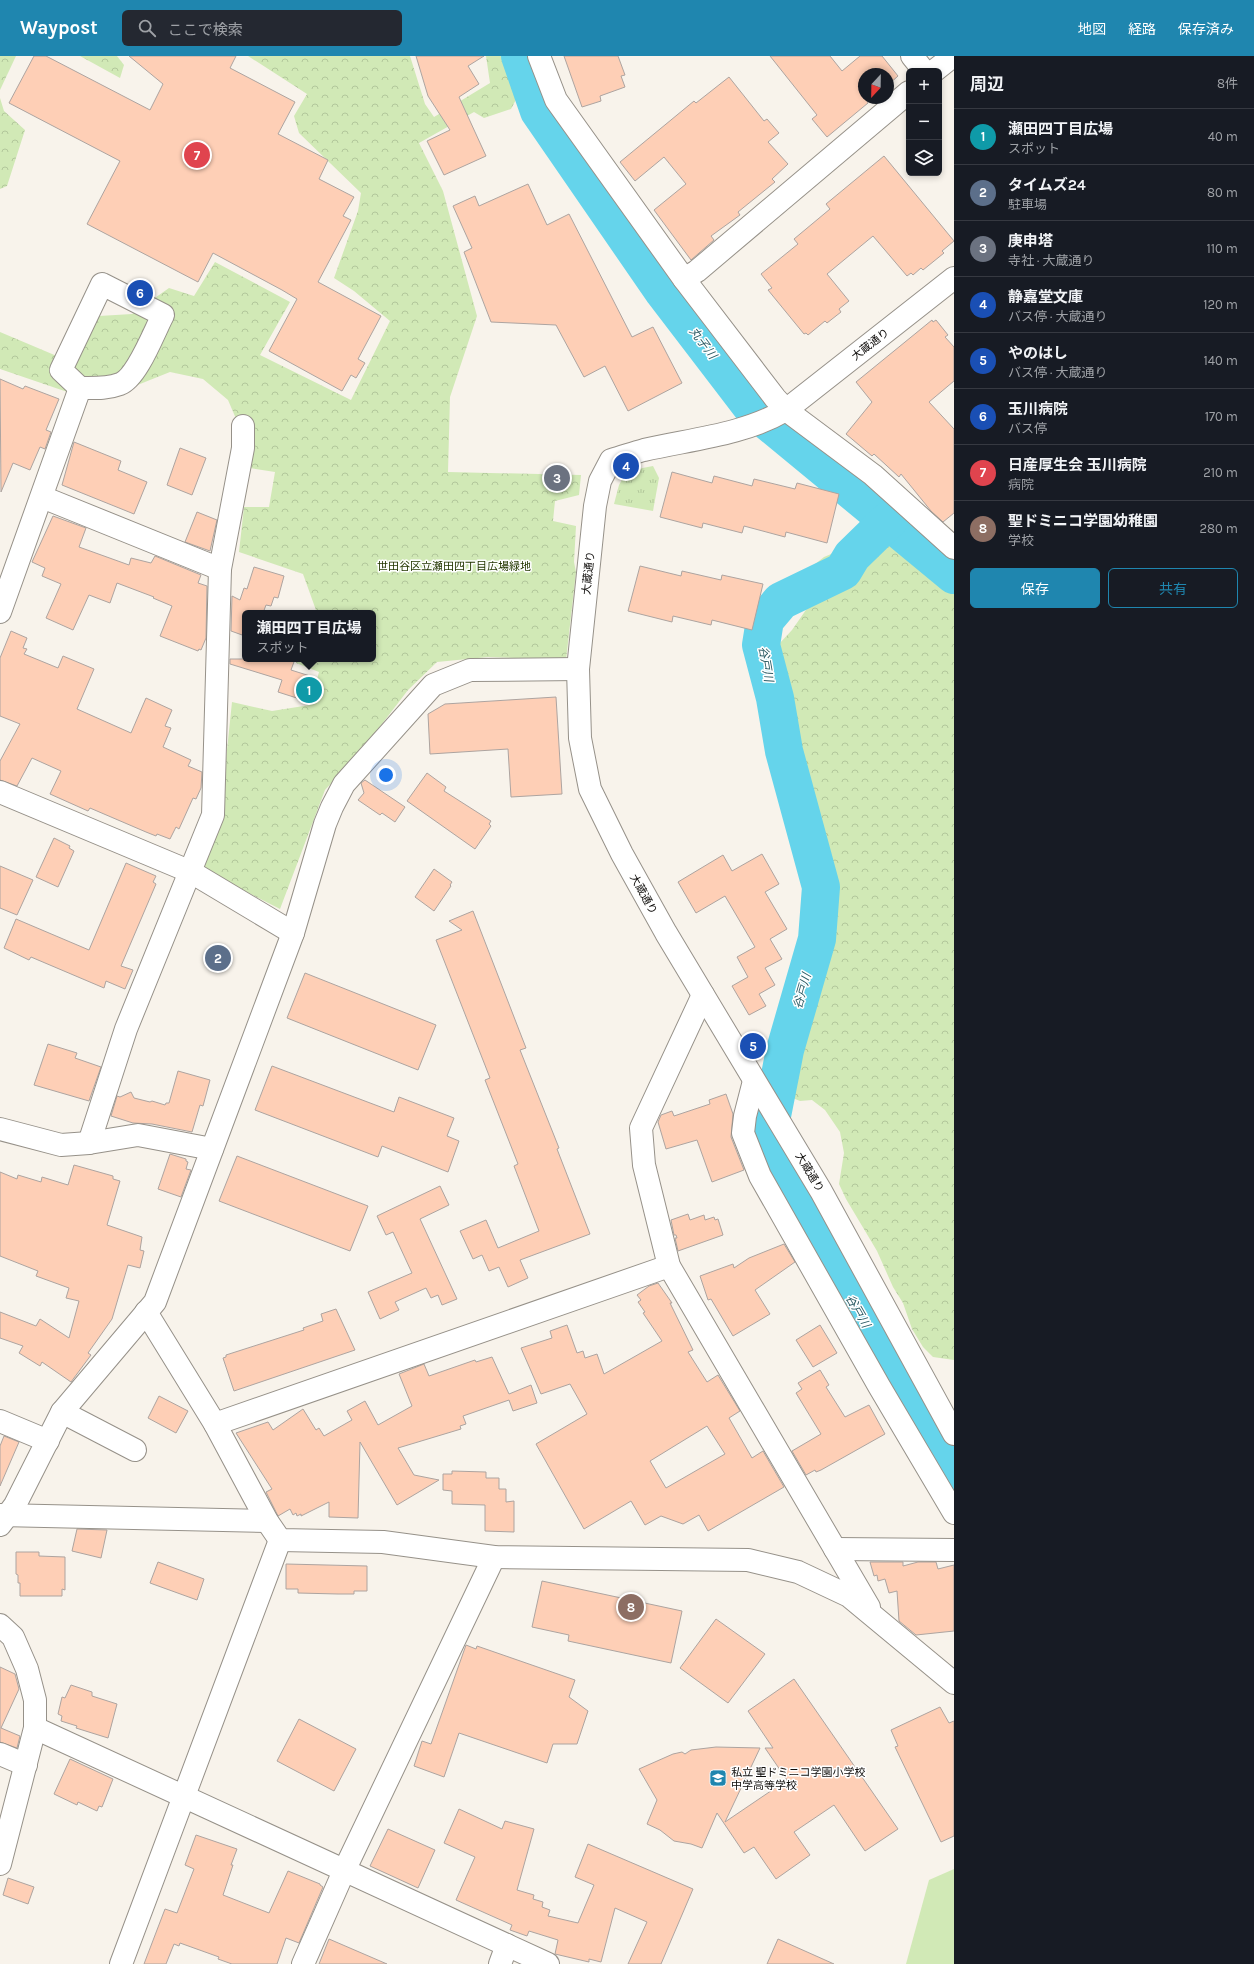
<!DOCTYPE html>
<html lang="ja">
<head>
<meta charset="utf-8">
<style>
  :root { --surface:#171b24; --page:#242831; --text:#f1f3f6; --muted:#9ea1a6; --line:#363941; --accent:#1f86af }
  body { margin:0; font-family:Karla,"Noto Sans JP",sans-serif; background:var(--page); color:var(--text) }
  .controls { position:absolute; right:12px; top:12px; display:grid; overflow:hidden; border-radius:6px; box-shadow:0 2px 6px #0003 }
  .controls button { width:36px; height:36px; display:grid; place-items:center; padding:0; border:0; border-bottom:1px solid var(--line); background:var(--surface); color:var(--text); font:20px sans-serif }
  .compass { position:absolute; left:858px; top:12px; width:36px; height:36px; border-radius:50%; background:var(--surface); box-shadow:0 2px 6px #0003; rotate:202deg }
  .you { position:absolute; left:386px; top:719px; width:14px; height:14px; margin:-10px; border:3px solid #fff; border-radius:50%; background:#1a73e8; box-shadow:0 0 0 6px #1a73e833 }
  .badge { display:grid; place-items:center; width:26px; height:26px; border-radius:50%; background:var(--accent); color:#fff; font-size:13px; font-weight:700 }
  .pin { position:absolute; translate:-50% -50%; border:2px solid #fff; box-shadow:0 1px 4px #0006 }
  .popup { position:absolute; left:242px; top:554px; width:134px; height:52px; box-sizing:border-box; display:grid; place-content:center; border-radius:6px; background:var(--surface); filter:drop-shadow(0 1px 3px #0005); font-size:13px; white-space:nowrap; color:var(--muted) }
  .popup b { font-size:15px; color:var(--text) }
  .popup::after { content:''; position:absolute; left:50%; top:100%; margin-left:-8px; border:8px solid transparent; border-top-color:var(--surface) }
  .list { margin:0; padding:0; list-style:none }
  h2 { display:flex; justify-content:space-between; align-items:center; height:52px; margin:0; padding:0 16px; font-size:17px }
  h2 small { font-size:13px; font-weight:400; color:var(--muted) }
  .list li { display:grid; grid-template-columns:26px 1fr auto; gap:12px; align-items:center; box-sizing:border-box; height:56px; padding:0 16px; border-top:1px solid var(--line) }
  .list b { display:block; font-size:15px; white-space:nowrap }
  .list p { margin:0; font-size:13px; white-space:nowrap; color:var(--muted) }
  .list em { font-size:13px; font-style:normal; color:var(--muted) }
  .actions { display:flex; gap:8px; padding:12px 16px }
  .actions a { flex:1; padding:9px 0; border:1px solid var(--accent); border-radius:6px; text-align:center; font-size:14px; color:var(--accent) }
  .actions .main { background:var(--accent); color:#fff }
  .icon { flex:none; width:22px; height:22px; fill:none; stroke:currentColor; stroke-width:2; stroke-linecap:round; stroke-linejoin:round }
  .map { position:relative; flex:none; width:954px; height:1908px; overflow:hidden }
  header { display:flex; align-items:center; gap:24px; box-sizing:border-box; height:56px; padding:0 20px; background:var(--accent); color:#fff }
  header strong { font-size:19px }
  nav { display:flex; gap:22px; margin-inline-start:auto; font-size:14px }
  .search { width:280px; height:36px; background:var(--page); display:flex; align-items:center; gap:10px; box-sizing:border-box; padding:0 14px; border-radius:6px; color:var(--muted); font-size:15px }
  main { display:flex }
  aside { flex:1; background:var(--surface) }
  .map>svg:first-child { display:block }
  .green { fill:#d1e9b6 }
  .forest { fill:url(#forest-crowns) }
  .park { fill:url(#park-tufts) }
  .lines { fill:none; stroke-linecap:round; stroke-linejoin:round }
  .river { stroke:#65d4eb; stroke-width:38 }
  .building { fill:#fecfb6; stroke:#ada4a0; fill-rule:evenodd }
  .minor-casing { stroke:#969189; stroke-width:24 }
  .tertiary-casing { stroke:#969189; stroke-width:24 }
  .minor { stroke:#fff; stroke-width:22 }
  .tertiary { stroke:#fff; stroke-width:22 }
  .labels { text-anchor:middle; stroke-width:3; stroke-linejoin:round; paint-order:stroke }
  .street-label { font-size:11px; fill:#0e0c0a; stroke:#fff }
  .park-label { font-size:11px; fill:#233700; stroke:#fff }
  .poi-label { font-size:11px; fill:#0e0c0a; stroke:#fff; text-anchor:start }
  .water-label { font-size:12px; font-style:italic; fill:#2c5c65; stroke:#fff }
</style>
</head>
<body>
<header>
<strong>Waypost</strong>
<div class="search"><svg class="icon" aria-label="search" viewBox="0 0 24 24"><circle cx="10" cy="10" r="6"/><path d="M15 15l6 6"/></svg>ここで検索</div>
<nav><a>地図</a><a>経路</a><a>保存済み</a></nav>
</header>
<main>
<div class="map">
<svg width="954" height="1908" viewBox="0 0 954 1908">
  <defs>
    <pattern id="forest-crowns" width="20" height="18" patternUnits="userSpaceOnUse"><rect width="20" height="18" fill="#d1e9b6"/><path d="M2 6a3 3 0 1 1 6 0M12 15a3 3 0 1 1 6 0" fill="none" stroke="#b2c79b"/></pattern>
    <pattern id="park-tufts" width="24" height="20" patternUnits="userSpaceOnUse"><rect width="24" height="20" fill="#d1e9b6"/><path d="M3 7l-1-3M5 7V3M7 7l1-3M15 17l-1-3M17 17v-4M19 17l1-3" fill="none" stroke="#b2c79b"/></pattern>
  </defs>
  <rect width="100%" height="100%" fill="#f8f3eb"/>
  <polygon class="green" points="954,1813 954,1908 906,1908 929,1824"/>
  <g class="forest">
    <polygon points="0,0 16,0 0,34"/>
    <polygon points="80,0 117,0 124,9 120,22"/>
    <polygon points="248,0 410,0 425,48 434,61 490,27 486,0 505,0 519,38 511,53 484,62 474,56 419,87 443,135 477,260 450,341 448,416 581,419 579,439 555,445 553,465 576,470 574,506 576,516 566,604 488,601 437,606 408,634 362,694 325,734 280,853 202,813 220,761 232,646 272,655 310,649 319,616 296,607 297,603 373,603 373,557 317,557 303,518 239,496 244,451 269,451 275,416 250,412 252,400 228,344 203,323 170,316 120,336 85,342 0,313 0,276 71,306 99,260 132,258 169,232 194,240 215,206 290,246 260,299 351,344 390,265 354,235 334,222 358,155 361,137 299,77 294,60 307,38"/>
    <polygon points="0,42 4,55 25,74 7,130 0,133"/>
    <polygon points="895,466 931,495 954,517 954,1304 933,1301 923,1291 912,1273 903,1247 893,1231 877,1195 846,1143 839,1128 844,1097 840,1076 825,1054 812,1044 800,1045 790,1041 786,1033 788,1015 804,967 822,925 826,895 828,821 801,708 802,693 785,616 773,606 779,588 792,574 808,551 810,520 814,509 824,501 843,493 871,469"/>
  </g>
  <polygon class="park" points="653,410 659,422 653,455 614,448 619,429 627,415"/>
  <g class="lines">
    <g class="river">
      <polyline points="520,0 539,55 663,235 754,354 954,519"/>
      <polyline points="889,464 852,500 843,515 781,545 765,564 761,589 775,642 784,695 821,831 817,883 785,994 767,1085 771,1101 954,1424"/>
    </g>
  </g>
  <g class="building">
    <polygon points="34,0 46,0 150,54 163,28 129,0 236,0 230,12 295,46 278,78 328,104 319,123 354,141 343,160 351,164 318,226 381,260 358,303 365,307 356,322 351,319 342,335 269,295 297,243 282,234 213,197 198,226 87,168 120,105 9,47"/>
    <polygon points="416,0 484,0 468,10 479,28 459,41 486,100 444,119 427,85 450,74 428,40"/>
    <polygon points="564,0 618,0 625,19 621,20 625,31 600,40 601,45 582,51"/>
    <polygon points="770,0 830,0 842,15 860,0 882,0 898,20 888,29 888,18 864,18 864,42 871,42 867,45 868,47 827,81 812,63 817,59"/>
    <polygon points="729,21 764,65 767,63 779,77 768,86 788,108 772,123 775,126 738,156 740,159 711,180 714,184 691,204 654,154 686,128 664,101 635,125 620,106 694,45 696,47"/>
    <polygon points="884,100 954,185 942,195 944,197 923,214 921,212 913,219 911,217 907,220 873,180 827,218 849,245 839,253 841,256 827,267 825,265 808,279 806,277 804,278 768,234 772,232 761,218 798,188 794,183 830,153 826,148"/>
    <polygon points="528,128 547,169 569,158 632,281 653,271 682,327 628,355 605,310 584,321 556,269 491,266 464,196 472,192 453,150 475,140 479,150"/>
    <polygon points="932,264 933,266 936,264 948,279 945,281 954,291 954,325 929,346 954,373 954,457 943,466 931,455 901,418 899,421 874,398 872,400 846,378 872,346 856,326"/>
    <polygon points="0,323 23,333 25,330 59,343 46,374 51,376 45,393 40,391 30,414 13,407 1,436"/>
    <polygon points="74,386 121,405 118,414 147,426 134,458 62,429"/>
    <polygon points="180,392 206,402 192,439 167,429"/>
    <polygon points="672,416 712,427 714,420 752,430 754,423 795,433 797,427 839,438 827,487 786,476 785,481 744,470 742,477 703,467 702,472 660,461"/>
    <polygon points="197,456 217,464 210,495 185,486"/>
    <polygon points="53,460 86,472 79,491 129,509 131,502 151,507 155,500 201,519 198,527 207,530 206,582 201,594 199,593 198,595 160,580 172,550 153,542 154,541 117,527 110,547 89,539 73,574 46,562 61,528 42,520 45,512 32,506"/>
    <polygon points="640,510 681,520 682,515 721,524 722,519 763,528 752,574 712,564 711,569 673,560 672,566 628,555"/>
    <polygon points="254,511 284,520 278,542 274,541 271,550 266,549 263,557 245,557 245,580 231,575 232,540 240,544 244,532 247,533"/>
    <polygon points="11,575 27,582 23,592 27,593 24,598 58,612 63,600 94,613 77,653 131,677 146,642 172,654 165,670 171,672 163,691 191,704 188,710 202,716 201,732 196,743 193,742 179,773 176,771 170,783 157,778 156,780 146,776 90,752 88,755 50,738 61,715 32,702 17,730 0,724 0,705 20,668 0,660 0,602"/>
    <polygon points="230,603 295,603 291,614 310,620 303,644 278,636 282,624 230,608"/>
    <polygon points="556,641 562,738 511,741 508,693 430,698 428,658 445,648"/>
    <polygon points="427,717 446,731 444,735 491,765 489,768 491,770 475,793 407,745"/>
    <polygon points="365,724 405,751 395,766 382,757 380,759 358,744 364,737 361,727"/>
    <polygon points="54,782 70,790 69,792 74,795 58,831 36,821"/>
    <polygon points="762,798 779,828 765,836 787,873 770,883 782,903 765,912 775,929 759,938 766,950 749,959 732,930 748,921 737,901 755,891 725,840 696,857 678,826 723,799 732,815"/>
    <polygon points="126,807 156,820 153,826 156,828 121,910 133,914 125,933 106,925 104,932 31,901 29,904 4,892 16,863 89,894"/>
    <polygon points="0,810 33,824 17,859 0,852"/>
    <polygon points="434,813 452,826 450,829 451,830 434,855 415,841"/>
    <polygon points="473,855 526,992 520,994 559,1092 557,1093 590,1178 520,1204 528,1222 508,1231 499,1211 489,1215 482,1199 473,1203 460,1175 486,1164 498,1192 539,1175 514,1110 518,1108 485,1024 490,1022 436,884 462,874 449,865"/>
    <polygon points="305,917 436,969 418,1014 287,962"/>
    <polygon points="48,988 77,997 75,1002 101,1011 89,1045 34,1029"/>
    <polygon points="272,1010 394,1056 399,1041 454,1062 447,1080 459,1085 448,1116 382,1090 378,1101 255,1054"/>
    <polygon points="178,1015 210,1024 203,1050 200,1049 192,1076 152,1068 133,1067 111,1060 117,1040 120,1041 131,1036 134,1042 150,1046 152,1045 165,1049 166,1047 169,1047"/>
    <polygon points="726,1038 733,1058 731,1081 744,1114 712,1126 697,1084 666,1093 658,1066 661,1059 672,1055 674,1060 710,1048 709,1044"/>
    <polygon points="170,1098 186,1103 186,1105 188,1106 186,1113 191,1114 181,1141 158,1133"/>
    <polygon points="237,1100 368,1150 350,1195 219,1145"/>
    <polygon points="74,1109 113,1120 113,1123 120,1125 107,1169 142,1181 140,1194 144,1195 140,1212 128,1209 112,1263 88,1297 91,1299 71,1326 42,1306 40,1310 19,1297 23,1290 0,1282 0,1256 36,1270 40,1263 69,1282 79,1245 66,1242 69,1232 36,1220 38,1215 0,1200 0,1116 17,1123 18,1119 41,1126 42,1121 68,1129"/>
    <polygon points="440,1130 449,1149 420,1163 457,1243 442,1249 438,1239 431,1242 426,1232 395,1246 399,1254 380,1263 368,1236 412,1217 393,1176 386,1179 377,1160"/>
    <polygon points="688,1158 690,1164 704,1159 705,1164 714,1161 715,1164 718,1163 723,1179 678,1195 675,1182 677,1182 676,1179 674,1179 671,1164"/>
    <polygon points="784,1188 795,1206 755,1234 770,1258 733,1280 711,1243 708,1244 700,1220 733,1208 734,1212 749,1202"/>
    <path d="M658 1227 672 1247H670L693 1294 688 1296 707 1326 718 1319 740 1355 729 1362 752 1402 763 1395 784 1431 708 1475 699 1459 683 1468 661 1460 645 1469 631 1445 584 1473 536 1388 587 1358 570 1328 541 1338 521 1292 552 1282 550 1275 567 1269 577 1297 583 1295 585 1302 597 1298 604 1318 662 1285 643 1257 645 1256 638 1246 641 1244 637 1239 649 1230ZM707 1370 725 1398 666 1432 650 1405Z"/>
    <polygon points="336,1253 355,1294 234,1335 223,1302 226,1301 226,1299 304,1274 303,1272 323,1265 321,1258"/>
    <polygon points="820,1269 837,1297 813,1311 796,1284"/>
    <polygon points="492,1301 509,1338 531,1329 537,1347 513,1355 509,1344 463,1360 466,1368 460,1370 461,1373 398,1392 414,1419 439,1424 397,1449 360,1386 358,1462 329,1461 329,1446 301,1460 301,1458 297,1460 296,1457 293,1459 290,1453 278,1460 266,1436 272,1433 236,1377 268,1366 273,1374 303,1353 316,1374 319,1372 324,1380 352,1364 347,1355 365,1345 378,1369 412,1350 399,1318 424,1308 429,1320 475,1304 476,1306"/>
    <polygon points="820,1314 829,1329 826,1331 845,1361 869,1349 885,1378 821,1414 816,1416 815,1414 806,1419 792,1395 821,1378 796,1337 802,1333 798,1327"/>
    <polygon points="159,1340 188,1355 176,1377 148,1362"/>
    <polygon points="4,1380 19,1386 0,1430 0,1390"/>
    <polygon points="452,1415 486,1416 486,1422 499,1422 499,1433 506,1433 506,1446 514,1445 514,1476 485,1475 485,1449 452,1448 452,1435 443,1434 443,1418 452,1418"/>
    <polygon points="77,1473 107,1474 101,1502 72,1495"/>
    <polygon points="16,1496 39,1496 39,1500 65,1501 65,1534 62,1533 62,1540 20,1540 20,1527 18,1527 18,1519 16,1518"/>
    <polygon points="158,1506 204,1523 197,1544 150,1527"/>
    <polygon points="870,1506 903,1506 903,1510 918,1506 936,1506 938,1513 954,1509 954,1575 916,1579 899,1565 897,1535 889,1537 885,1523 878,1525 877,1519 874,1520"/>
    <polygon points="286,1508 367,1510 367,1535 354,1535 354,1538 338,1538 298,1537 298,1533 286,1533"/>
    <polygon points="542,1525 682,1555 671,1607 568,1585 569,1579 532,1571"/>
    <polygon points="716,1563 765,1598 728,1647 680,1612"/>
    <polygon points="466,1589 476,1593 477,1590 575,1624 569,1641 588,1655 577,1688 553,1688 547,1707 459,1677 444,1721 414,1710 422,1685 431,1688"/>
    <polygon points="0,1611 15,1618 19,1633 1,1672 20,1680 17,1692 0,1686"/>
    <polygon points="794,1623 898,1773 865,1795 834,1749 794,1776 810,1799 776,1823 754,1791 744,1797 717,1757 702,1792 691,1788 674,1785 660,1774 647,1768 657,1744 639,1713 673,1698 682,1696 685,1698 691,1694 716,1691 760,1692 725,1766 787,1724 765,1692 773,1692 748,1655"/>
    <polygon points="71,1629 92,1636 92,1640 117,1648 108,1682 76,1672 77,1670 61,1665 62,1660 58,1658 62,1641 65,1642"/>
    <polygon points="940,1651 949,1667 954,1665 954,1780 941,1786 895,1691 898,1690 891,1674"/>
    <polygon points="299,1663 356,1693 334,1735 277,1705"/>
    <polygon points="70,1703 113,1723 102,1751 99,1750 97,1755 78,1746 77,1749 54,1738"/>
    <polygon points="459,1753 502,1773 505,1765 534,1773 517,1834 534,1839 533,1843 543,1846 542,1851 550,1854 548,1860 578,1867 594,1829 575,1821 588,1788 693,1833 661,1908 628,1908 647,1866 615,1852 601,1906 589,1903 589,1906 555,1898 558,1884 529,1875 527,1880 510,1874 512,1869 456,1844 475,1801 444,1787"/>
    <polygon points="388,1773 435,1794 418,1832 370,1810"/>
    <polygon points="196,1779 237,1793 231,1809 233,1809 223,1839 269,1857 288,1815 320,1828 320,1829 323,1831 299,1887 286,1882 277,1908 232,1908 218,1903 219,1901 180,1887 179,1890 174,1888 166,1908 144,1908 165,1853 177,1857 194,1813 185,1809"/>
    <polygon points="8,1822 34,1831 28,1848 3,1839"/>
    <polygon points="329,1883 387,1908 319,1908"/>
    <polygon points="778,1883 834,1908 767,1908"/>
  </g>
  <g class="lines">
    <g class="minor-casing">
      <g id="minor">
        <polyline points="539,0 556,44 684,223 775,342 786,354 873,419 954,492"/>
        <polyline points="912,0 924,15"/>
        <polyline points="934,15 953,0"/>
        <polyline points="684,223 697,215 909,36"/>
        <path d="M102 228 163 259C154 276 137 322 120 328 107 333 93 332 80 332L61 314Z"/>
        <polyline points="42,441 220,513"/>
        <polyline points="0,556 80,332"/>
        <polyline points="0,736 191,816 293,877"/>
        <polyline points="703,939 641,1072 644,1109 669,1210 869,1551"/>
        <polyline points="754,1025 745,1060 743,1077 760,1120 879,1330 954,1457"/>
        <polyline points="0,1073 61,1089 89,1087 138,1079 212,1093"/>
        <polyline points="89,1087 126,973 213,759 220,513 243,392 243,370"/>
        <polyline points="146,1256 215,1368 267,1465 280,1484 383,1486 494,1501 748,1504 798,1516 849,1540 954,1627"/>
        <polyline points="62,1356 135,1394"/>
        <polyline points="0,1365 48,1385"/>
        <polyline points="215,1368 669,1210"/>
        <polyline points="0,1459 267,1465"/>
        <polyline points="0,1469 15,1449 62,1356 155,1246 293,877 325,768 332,751 344,728 433,629 470,614 578,613"/>
        <polyline points="835,1493 954,1494"/>
        <polyline points="0,1569 13,1581 27,1613 35,1644 35,1672 0,1808"/>
        <polyline points="35,1672 548,1908"/>
        <polyline points="0,1698 26,1709"/>
        <polyline points="121,1908 280,1484"/>
        <polyline points="303,1908 344,1815 494,1501"/>
        <polyline points="500,1908 507,1889"/>
      </g>
    </g>
    <g class="tertiary-casing">
      <path id="tertiary" d="M954 222 786 354C743 379 692 383 644 394 633 397 622 401 611 404L600 425 595 450 578 613 580 682 590 733 622 798 666 877 821 1135 954 1378"/>
    </g>
    <use href="#minor" class="minor"/>
    <use href="#tertiary" class="tertiary"/>
  </g>
  <defs>
    <g id="school-square" transform="scale(0.9)"><rect x="-9" y="-9" width="18" height="18" rx="4" fill="#1f86af" stroke="#fff"/><path d="M0-5L7-2L0 1L-7-2ZM-4 1L0 2.5L4 1V4Q0 6-4 4Z" fill="#fff"/></g>
  </defs>
  <g fill-rule="evenodd">
    <use href="#school-square" x="718" y="1722"/>
  </g>
  <g class="labels">
    <g class="street-label">
      <text transform="translate(870 288) rotate(-38)" y="4">大蔵通り</text>
      <text transform="translate(588 517) rotate(-84)" y="4">大蔵通り</text>
      <text transform="translate(644 838) rotate(61)" y="4">大蔵通り</text>
      <text transform="translate(810 1116) rotate(59)" y="4">大蔵通り</text>
    </g>
    <g class="park-label">
      <text x="454" y="514">世田谷区立瀬田四丁目広場緑地</text>
    </g>
    <g class="poi-label">
      <text x="731" y="1720">私立 聖ドミニコ学園小学校<tspan x="731" dy="13">中学高等学校</tspan></text>
    </g>
    <g class="water-label">
      <text transform="translate(703 287) rotate(53)" y="4">丸子川</text>
      <text transform="translate(766 608) rotate(80)" y="4">谷戸川</text>
      <text transform="translate(802 935) rotate(-74)" y="4">谷戸川</text>
      <text transform="translate(858 1255) rotate(60)" y="4">谷戸川</text>
    </g>
  </g>
</svg>
<div class="controls">
<button>+</button>
<button>−</button>
<button><svg class="icon" aria-label="layers" viewBox="0 0 24 24"><path d="M12 4l9 5-9 5-9-5zM3 14l9 5 9-5"/></svg></button>
</div>
<svg class="compass" viewBox="-18 -18 36 36"><path d="M0-13l5 13h-10z" fill="#e53935"/><path d="M0 13l5-13h-10z" fill="#9ea1a6"/></svg>
<div class="you"></div>
<div class="pin badge" style="left:309px;top:634px;background:#0f9aa8">1</div>
<div class="popup"><b>瀬田四丁目広場</b>スポット</div>
<div class="pin badge" style="left:218px;top:902px;background:#5c6f8a">2</div>
<div class="pin badge" style="left:557px;top:422px;background:#6b7280">3</div>
<div class="pin badge" style="left:626px;top:410px;background:#1a4fb4">4</div>
<div class="pin badge" style="left:753px;top:990px;background:#1a4fb4">5</div>
<div class="pin badge" style="left:140px;top:237px;background:#1a4fb4">6</div>
<div class="pin badge" style="left:197px;top:99px;background:#e0444e">7</div>
<div class="pin badge" style="left:631px;top:1551px;background:#8d6e63">8</div>
</div>
<aside>
<h2>周辺<small>8件</small></h2>
<ul class="list">
<li><span class="badge" style="background:#0f9aa8">1</span><div><b>瀬田四丁目広場</b><p>スポット</p></div><em>40 m</em></li>
<li><span class="badge" style="background:#5c6f8a">2</span><div><b>タイムズ24</b><p>駐車場</p></div><em>80 m</em></li>
<li><span class="badge" style="background:#6b7280">3</span><div><b>庚申塔</b><p>寺社 · 大蔵通り</p></div><em>110 m</em></li>
<li><span class="badge" style="background:#1a4fb4">4</span><div><b>静嘉堂文庫</b><p>バス停 · 大蔵通り</p></div><em>120 m</em></li>
<li><span class="badge" style="background:#1a4fb4">5</span><div><b>やのはし</b><p>バス停 · 大蔵通り</p></div><em>140 m</em></li>
<li><span class="badge" style="background:#1a4fb4">6</span><div><b>玉川病院</b><p>バス停</p></div><em>170 m</em></li>
<li><span class="badge" style="background:#e0444e">7</span><div><b>日産厚生会 玉川病院</b><p>病院</p></div><em>210 m</em></li>
<li><span class="badge" style="background:#8d6e63">8</span><div><b>聖ドミニコ学園幼稚園</b><p>学校</p></div><em>280 m</em></li>
</ul>
<div class="actions"><a class="main">保存</a><a>共有</a></div>
</aside>
</main>
</body>
</html>
